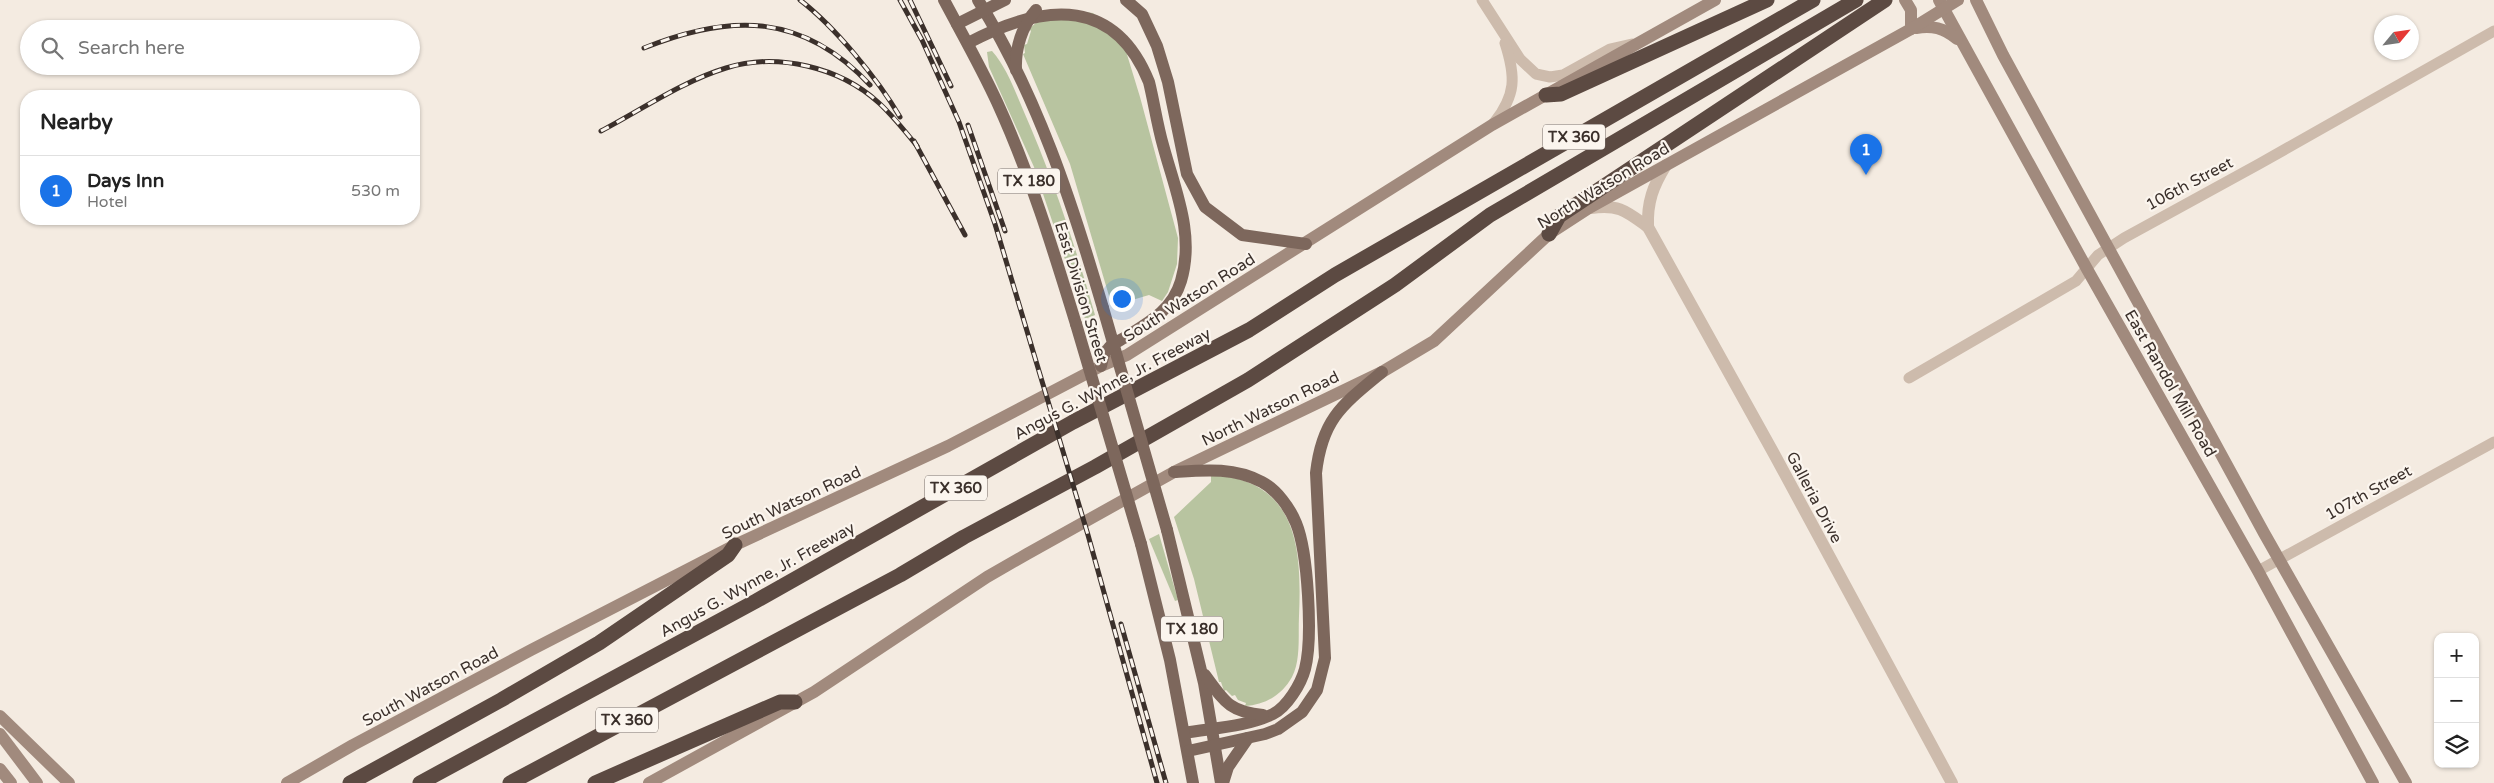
<!DOCTYPE html>
<html lang="en">
<head>
<meta charset="utf-8">
<style>
  :root { --surface:#fff; --page:#f6f6f6; --text:#222; --muted:#767676; --line:#e0e0e0; --accent:#1a73e8 }
  body { margin:0; font-family:"Varela Round",sans-serif; background:var(--page); color:var(--text) }
  .controls { position:absolute; right:15px; bottom:15px; display:grid; overflow:hidden; border-radius:10px; box-shadow:0 1px 4px #0004 }
  .controls button { width:45px; height:45px; display:grid; place-items:center; padding:0; border:0; border-bottom:1px solid var(--line); background:var(--surface); color:var(--text); font:25px sans-serif }
  .compass { position:absolute; left:2374px; top:15px; width:45px; height:45px; border-radius:50%; background:var(--surface); box-shadow:0 1px 4px #0004; rotate:61deg }
  .you { position:absolute; left:1121px; top:298px; width:18px; height:18px; margin:-12px; border:4px solid #fff; border-radius:50%; background:#1a73e8; box-shadow:0 0 0 8px #1a73e833 }
  .badge { display:grid; place-items:center; width:32px; height:32px; border-radius:50%; background:var(--accent); color:#fff; font-size:16px; font-weight:700 }
  .pin { position:absolute; translate:-50% -41px; filter:drop-shadow(0 1px 2px #0008) }
  .pin::after { content:''; position:absolute; top:26px; width:18px; height:15px; background:inherit; clip-path:polygon(0 0,100% 0,50% 100%) }
  .list { margin:0; padding:0; list-style:none }
  h2 { display:flex; justify-content:space-between; align-items:center; height:65px; margin:0; padding:0 20px; font-size:21px }
  h2 small { font-size:16px; font-weight:400; color:var(--muted) }
  .list li { display:grid; grid-template-columns:32px 1fr auto; gap:15px; align-items:center; box-sizing:border-box; height:70px; padding:0 20px; border-top:1px solid var(--line) }
  .list b { display:block; font-size:19px; white-space:nowrap }
  .list p { margin:0; font-size:16px; white-space:nowrap; color:var(--muted) }
  .list em { font-size:16px; font-style:normal; color:var(--muted) }
  .icon { flex:none; width:28px; height:28px; fill:none; stroke:currentColor; stroke-width:2; stroke-linecap:round; stroke-linejoin:round }
  .map { position:relative; flex:none; width:2494px; height:783px; overflow:hidden }
  .search { position:absolute; background:var(--surface); box-shadow:0 1px 4px #0004; left:20px; top:20px; width:400px; height:55px; display:flex; align-items:center; gap:12px; box-sizing:border-box; padding:0 18px; border-radius:28px; color:var(--muted); font-size:19px }
  .panel { position:absolute; background:var(--surface); box-shadow:0 1px 4px #0004; left:20px; top:90px; width:400px; height:135px; border-radius:20px }
  .map>svg:first-child { display:block }
  .green { fill:#b8c4a0 }
  .lines { fill:none; stroke-linecap:round; stroke-linejoin:round }
  .minor { stroke:#cdbbac; stroke-width:11 }
  .tertiary { stroke:#cdbbac; stroke-width:12 }
  .secondary { stroke:#a18a7d; stroke-width:12 }
  .primary { stroke:#7d675c; stroke-width:12 }
  .motorway { stroke:#5c4a42; stroke-width:15 }
  .rail-casing { stroke:#3b302b; stroke-width:5 }
  .rail { stroke:#fbf5ee; stroke-width:3; stroke-dasharray:9; stroke-linecap:butt }
  .primary-bridge { stroke:#7d675c; stroke-width:12 }
  .labels { text-anchor:middle; stroke-width:4.5; stroke-linejoin:round; paint-order:stroke }
  .shield { fill:#fbf5ee; stroke:#756b66; stroke-width:1 }
  .shield-label { font-size:15px; font-weight:bold; fill:#3b302b }
  .street-label { font-size:16px; fill:#3b302b; stroke:#fbf5ee }
</style>
</head>
<body>
<div class="map">
<svg width="2494" height="783" viewBox="0 0 2494 783">
  <rect width="100%" height="100%" fill="#f4ebe1"/>
  <g class="green">
    <polygon points="1077,11 1093,13 1103,20 1125,48 1140,97 1178,238 1177,264 1168,292 1162,301 1149,295 1112,306 1070,164 1023,54 1025,53 1024,45 1027,44 1031,31 1029,29 1046,14"/>
    <path d="M992 51C1007 68 1015 91 1024 112 1053 178 1075 245 1095 315L1085 319 1034 167 989 67 987 52Z"/>
    <path d="M1211 475C1297 479 1302 548 1299 616 1298 635 1301 660 1292 677 1282 695 1265 705 1245 706L1246 703 1238 700 1235 695 1232 696 1226 690 1224 691 1221 682H1219L1194 579 1174 517 1211 482Z"/>
    <polygon points="1159,534 1178,600 1175,601 1149,539"/>
  </g>
  <g class="lines">
    <g class="minor">
      <polyline points="1482,0 1520,59 1536,74 1550,77 1563,75 1610,49 1632,44"/>
      <path d="M1494 123C1516 95 1516 77 1505 43"/>
      <polyline points="1909,378 2076,281 2098,255 2124,238 2259,164 2494,31"/>
      <polyline points="2258,571 2494,442"/>
    </g>
    <g class="tertiary">
      <path d="M1591 208C1619 204 1626 211 1648 227L1773 452 1952 783"/>
      <path d="M1648 227C1647 202 1653 186 1666 165"/>
    </g>
    <g class="secondary">
      <polyline points="1905,0 1911,10 1911,29"/>
      <polyline points="1939,0 2087,269 2258,571 2373,783"/>
      <polyline points="1976,0 2003,55 2264,533 2406,783"/>
      <path d="M1916 28C1932 25 1944 28 1957 39"/>
      <polyline points="0,716 69,783"/>
      <polyline points="0,734 37,783"/>
      <polyline points="0,769 11,783"/>
      <polyline points="287,783 353,745 531,650 735,545 948,446 1101,366 1127,355 1492,125 1715,0"/>
      <polyline points="649,783 814,692 987,577 1027,554 1174,472 1382,372 1434,341 1549,234 1589,208 1911,29 1958,0"/>
    </g>
    <g class="primary">
      <path d="M944 0C962 34 981 67 997 102 1030 174 1053 249 1076 324"/>
      <path d="M978 0C1037 95 1072 202 1103 308"/>
      <polyline points="1126,0 1142,14 1157,46 1168,82 1187,174 1205,207 1242,235 1306,244"/>
      <polyline points="957,24 1005,0"/>
      <path d="M968 43C1049 0 1116 0 1149 82 1154 102 1157 124 1163 145 1175 190 1195 234 1181 281 1172 311 1148 323 1124 338 1119 341 1111 344 1108 349 1104 352 1102 361 1101 366"/>
      <path d="M1016 70C1015 48 1022 26 1036 10"/>
      <path d="M1174 472C1204 470 1234 467 1262 482 1277 490 1290 508 1296 523 1308 552 1313 638 1305 669 1301 684 1287 707 1273 714 1247 727 1212 728 1184 733"/>
      <polyline points="1167,530 1204,683 1221,783"/>
      <polyline points="1141,544 1170,660 1193,783"/>
      <path d="M1205 675C1224 701 1229 712 1263 715"/>
      <path d="M1188 751 1265 734 1278 729 1302 712 1317 690 1325 658 1316 473C1322 419 1342 405 1382 372"/>
      <polyline points="1223,783 1228,767 1248,738"/>
    </g>
    <g class="motorway">
      <polyline points="1546,95 1561,94 1767,0"/>
      <polyline points="1549,234 1559,216 1885,0"/>
      <polyline points="350,783 501,700 599,643 728,555 735,545"/>
      <polyline points="420,783 756,601 1073,422 1249,330 1335,275 1813,0"/>
      <polyline points="510,783 900,575 964,537 1095,467 1248,380 1395,285 1490,215 1856,0"/>
      <polyline points="595,783 780,702 795,702"/>
    </g>
    <g class="rail-casing">
      <g id="rail">
        <path d="M800 0C834 26 878 79 900 117"/>
        <polyline points="900,0 922,40 959,122 995,224 1088,535 1157,783"/>
        <polyline points="910,0 951,86"/>
        <path d="M644 48C731 13 803 13 870 85"/>
        <polyline points="968,125 1005,231"/>
        <path d="M601 131C641 110 683 81 726 68 777 52 840 67 879 103 893 116 905 131 917 146"/>
        <polyline points="914,141 965,235"/>
        <polyline points="1121,624 1166,783"/>
      </g>
    </g>
    <use href="#rail" class="rail"/>
    <g class="primary-bridge">
      <polyline points="1103,308 1167,530"/>
      <polyline points="1076,324 1141,544"/>
    </g>
  </g>
  <g class="labels">
    <g class="shield">
      <rect x="1543" y="124.5" width="62" height="25" rx="4"/>
      <rect x="998" y="168.5" width="62" height="25" rx="4"/>
      <rect x="925" y="475.5" width="62" height="25" rx="4"/>
      <rect x="1161" y="616.5" width="62" height="25" rx="4"/>
      <rect x="596" y="707.5" width="62" height="25" rx="4"/>
    </g>
    <g class="shield-label">
      <text x="1574" y="142">TX 360</text>
      <text x="1029" y="186">TX 180</text>
      <text x="956" y="493">TX 360</text>
      <text x="1192" y="634">TX 180</text>
      <text x="627" y="725">TX 360</text>
    </g>
    <g class="street-label">
      <text transform="translate(2189 183) rotate(-28)" y="6">106th Street</text>
      <text transform="translate(1603 185) rotate(-31)" y="6">North Watson Road</text>
      <text transform="translate(1082 292) rotate(73)" y="6">East Division Street</text>
      <text transform="translate(1189 297) rotate(-32)" y="6">South Watson Road</text>
      <text transform="translate(1112 383) rotate(-28)" y="6">Angus G. Wynne, Jr. Freeway</text>
      <text transform="translate(2171 383) rotate(60)" y="6">East Randol Mill Road</text>
      <text transform="translate(1270 408) rotate(-26)" y="6">North Watson Road</text>
      <text transform="translate(2368 492) rotate(-29)" y="6">107th Street</text>
      <text transform="translate(1815 497) rotate(62)" y="6">Galleria Drive</text>
      <text transform="translate(791 502) rotate(-25)" y="6">South Watson Road</text>
      <text transform="translate(757 579) rotate(-29)" y="6">Angus G. Wynne, Jr. Freeway</text>
      <text transform="translate(430 686) rotate(-28)" y="6">South Watson Road</text>
    </g>
  </g>
</svg>
<div class="controls">
<button>+</button>
<button>−</button>
<button><svg class="icon" aria-label="layers" viewBox="0 0 24 24"><path d="M12 4l9 5-9 5-9-5zM3 14l9 5 9-5"/></svg></button>
</div>
<svg class="compass" viewBox="-18 -18 36 36"><path d="M0-13l5 13h-10z" fill="#e53935"/><path d="M0 13l5-13h-10z" fill="#767676"/></svg>
<div class="you"></div>
<div class="pin badge" style="left:1866px;top:175px">1</div>
<div class="search"><svg class="icon" aria-label="search" viewBox="0 0 24 24"><circle cx="10" cy="10" r="6"/><path d="M15 15l6 6"/></svg>Search here</div>
<section class="panel">
<h2>Nearby<small></small></h2>
<ul class="list">
<li><span class="badge">1</span><div><b>Days Inn</b><p>Hotel</p></div><em>530 m</em></li>
</ul>
</section>
</div>
</body>
</html>
